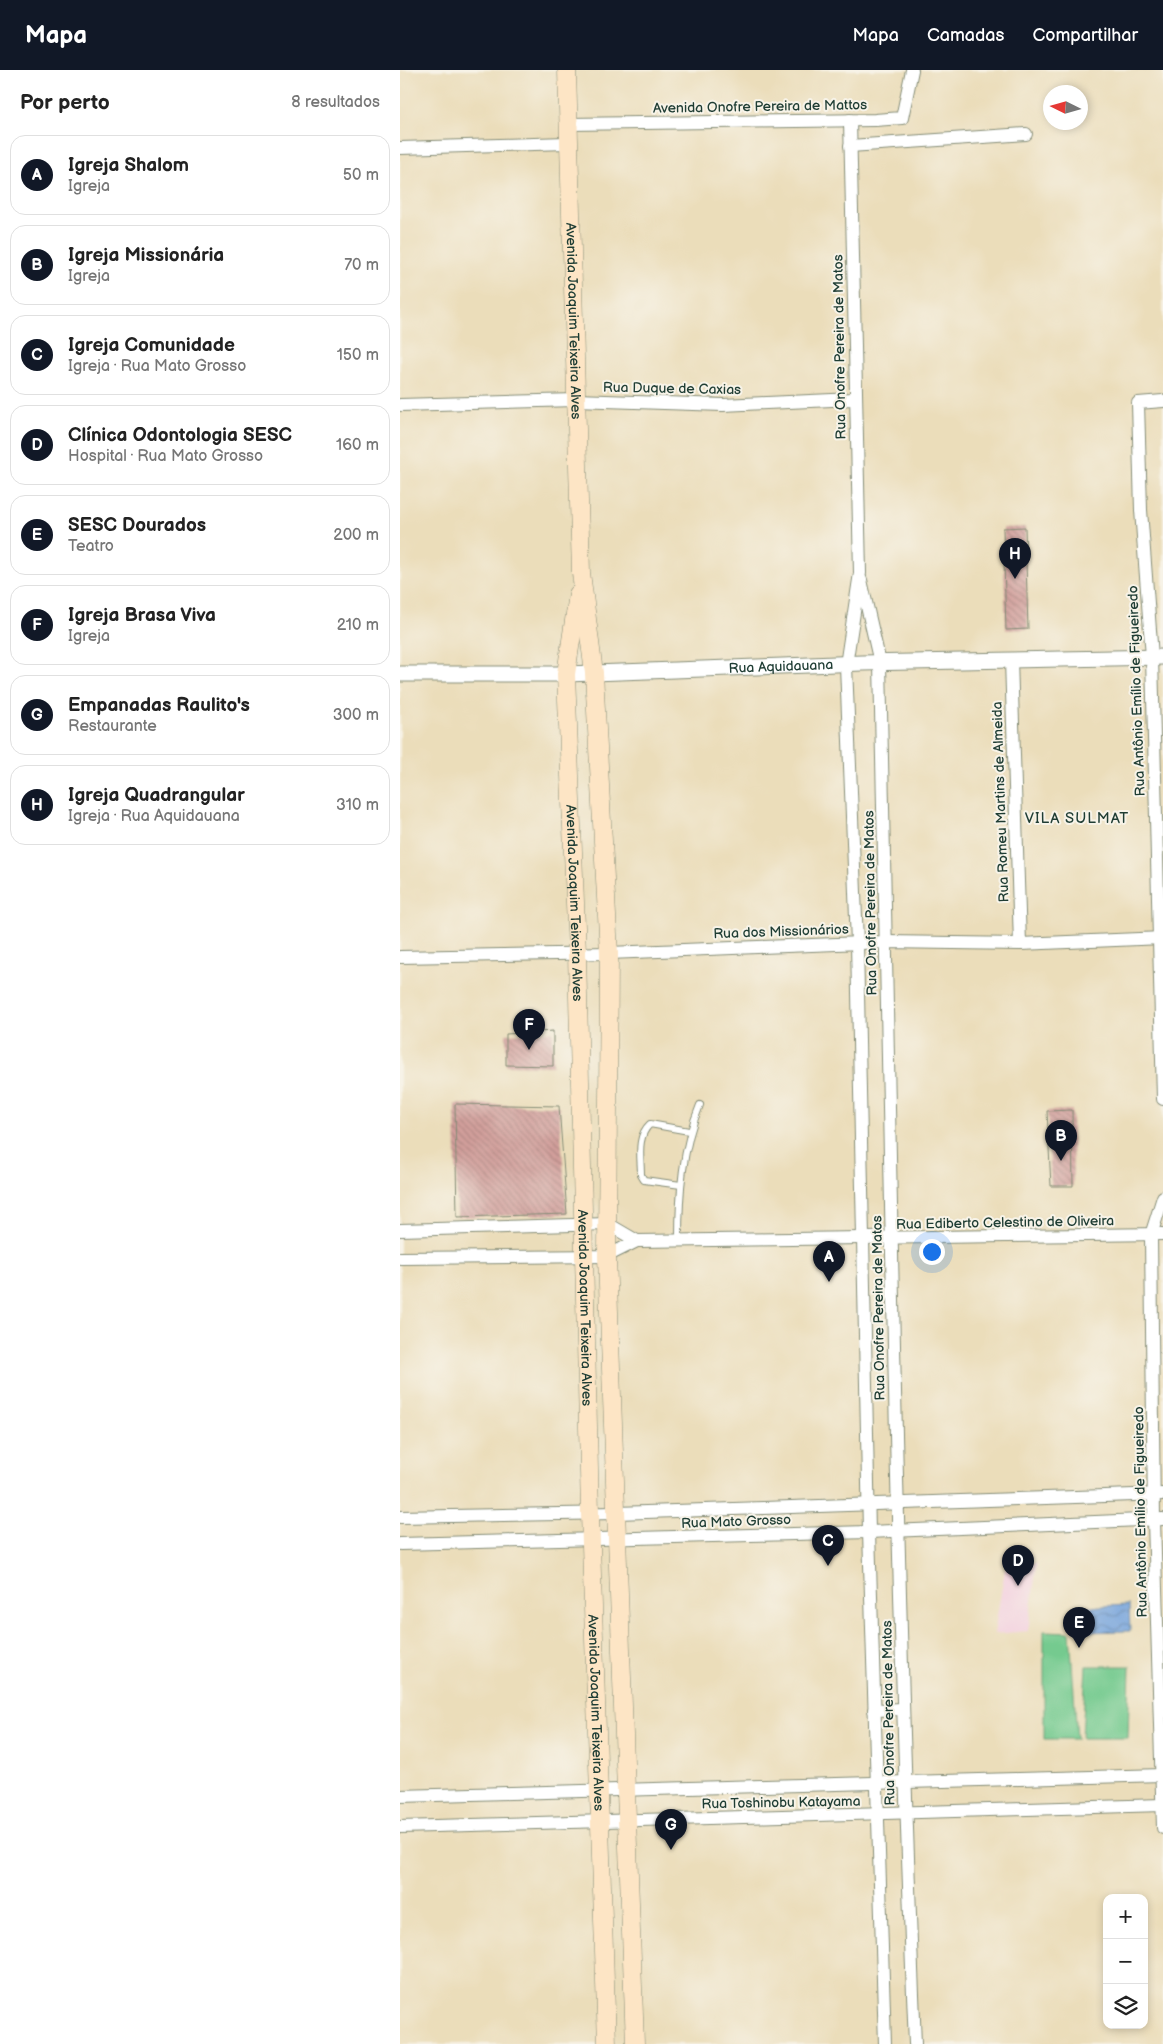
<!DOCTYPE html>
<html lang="pt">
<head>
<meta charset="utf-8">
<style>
  :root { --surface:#fff; --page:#f2f2f2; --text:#222; --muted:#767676; --line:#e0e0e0; --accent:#111827 }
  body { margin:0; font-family:"Balsamiq Sans",sans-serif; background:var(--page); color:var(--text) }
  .controls { position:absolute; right:15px; bottom:15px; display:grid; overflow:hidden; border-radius:10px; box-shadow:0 2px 8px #0003 }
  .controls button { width:45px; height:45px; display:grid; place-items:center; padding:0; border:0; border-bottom:1px solid var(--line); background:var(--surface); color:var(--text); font:25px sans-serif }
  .compass { position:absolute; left:643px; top:15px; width:45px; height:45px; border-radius:50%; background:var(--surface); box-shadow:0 2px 8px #0003; rotate:275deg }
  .you { position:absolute; left:531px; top:1181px; width:18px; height:18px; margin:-12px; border:4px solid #fff; border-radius:50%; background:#1a73e8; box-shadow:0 0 0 8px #1a73e833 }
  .badge { display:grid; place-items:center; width:32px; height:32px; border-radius:50%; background:var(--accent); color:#fff; font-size:16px; font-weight:700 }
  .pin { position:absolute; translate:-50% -41px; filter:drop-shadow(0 1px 2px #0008) }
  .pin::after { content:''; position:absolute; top:26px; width:18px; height:15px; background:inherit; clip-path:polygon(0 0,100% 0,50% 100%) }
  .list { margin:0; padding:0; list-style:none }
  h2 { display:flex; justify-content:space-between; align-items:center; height:65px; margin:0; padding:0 20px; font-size:21px }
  h2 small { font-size:16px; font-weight:400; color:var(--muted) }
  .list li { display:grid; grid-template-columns:32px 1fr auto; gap:15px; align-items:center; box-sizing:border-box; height:80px; margin:0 10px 10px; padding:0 10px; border:1px solid var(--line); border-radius:15px }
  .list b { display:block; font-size:19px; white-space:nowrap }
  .list p { margin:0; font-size:16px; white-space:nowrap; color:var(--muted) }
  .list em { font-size:16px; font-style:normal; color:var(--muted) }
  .icon { flex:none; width:28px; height:28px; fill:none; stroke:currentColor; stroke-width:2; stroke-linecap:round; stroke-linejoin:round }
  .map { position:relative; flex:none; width:763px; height:1974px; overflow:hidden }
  header { display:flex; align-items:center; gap:30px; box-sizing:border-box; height:70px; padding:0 25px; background:var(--accent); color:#fff }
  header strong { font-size:24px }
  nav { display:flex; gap:28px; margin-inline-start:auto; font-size:18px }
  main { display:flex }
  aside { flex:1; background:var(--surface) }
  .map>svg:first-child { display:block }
  .built { fill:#f3cfdf }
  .garden { fill:#74ca8f; stroke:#4a8462 }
  .water { fill:url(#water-waves); stroke:#486f88 }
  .building { fill:url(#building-back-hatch) }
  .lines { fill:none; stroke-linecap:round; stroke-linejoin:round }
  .service-casing { stroke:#858d77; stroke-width:8 }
  .minor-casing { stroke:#858d77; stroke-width:14 }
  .tertiary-casing { stroke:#858d77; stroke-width:17 }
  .secondary-casing { stroke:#858d77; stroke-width:19 }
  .service { stroke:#fff; stroke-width:6 }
  .minor { stroke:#fff; stroke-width:12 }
  .tertiary { stroke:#fff; stroke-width:15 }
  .secondary { stroke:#fde5c5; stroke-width:18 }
  .labels { text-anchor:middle; stroke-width:4; stroke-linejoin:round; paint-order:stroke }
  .street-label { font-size:14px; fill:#1f3d34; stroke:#f7f3e8 }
  .neighbourhood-label { font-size:15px; letter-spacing:1px; fill:#1f3d34; stroke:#f7f3e8 }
</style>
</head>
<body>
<header>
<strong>Mapa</strong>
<nav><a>Mapa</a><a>Camadas</a><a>Compartilhar</a></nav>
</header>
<main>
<aside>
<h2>Por perto<small>8 resultados</small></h2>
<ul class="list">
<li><span class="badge">A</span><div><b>Igreja Shalom</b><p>Igreja</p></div><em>50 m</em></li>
<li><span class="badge">B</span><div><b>Igreja Missionária</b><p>Igreja</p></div><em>70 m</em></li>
<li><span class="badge">C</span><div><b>Igreja Comunidade</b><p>Igreja · Rua Mato Grosso</p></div><em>150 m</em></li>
<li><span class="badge">D</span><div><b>Clínica Odontologia SESC</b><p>Hospital · Rua Mato Grosso</p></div><em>160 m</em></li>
<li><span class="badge">E</span><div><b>SESC Dourados</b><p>Teatro</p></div><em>200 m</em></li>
<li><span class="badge">F</span><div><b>Igreja Brasa Viva</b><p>Igreja</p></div><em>210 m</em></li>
<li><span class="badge">G</span><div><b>Empanadas Raulito's</b><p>Restaurante</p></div><em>300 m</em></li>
<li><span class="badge">H</span><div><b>Igreja Quadrangular</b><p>Igreja · Rua Aquidauana</p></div><em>310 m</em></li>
</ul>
</aside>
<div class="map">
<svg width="763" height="1974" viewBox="0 0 763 1974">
  <defs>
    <pattern id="water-waves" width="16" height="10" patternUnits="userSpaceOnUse" patternTransform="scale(1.25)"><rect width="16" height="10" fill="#72a1db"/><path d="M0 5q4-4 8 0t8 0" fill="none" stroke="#5d84b2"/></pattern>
    <pattern id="building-back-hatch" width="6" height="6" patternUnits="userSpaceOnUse" patternTransform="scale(1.25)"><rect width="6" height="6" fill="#d29f9b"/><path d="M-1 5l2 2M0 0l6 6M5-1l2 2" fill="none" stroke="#aa837f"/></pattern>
  </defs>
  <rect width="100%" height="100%" fill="#f7f3e8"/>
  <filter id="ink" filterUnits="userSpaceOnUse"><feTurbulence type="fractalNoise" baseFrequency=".02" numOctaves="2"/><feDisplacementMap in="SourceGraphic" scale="10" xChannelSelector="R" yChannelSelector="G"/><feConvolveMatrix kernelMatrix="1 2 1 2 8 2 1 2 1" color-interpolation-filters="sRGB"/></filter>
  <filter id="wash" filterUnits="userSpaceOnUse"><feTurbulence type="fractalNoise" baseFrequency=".0096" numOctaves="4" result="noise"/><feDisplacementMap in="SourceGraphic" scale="20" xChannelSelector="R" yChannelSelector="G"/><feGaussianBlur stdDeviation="1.12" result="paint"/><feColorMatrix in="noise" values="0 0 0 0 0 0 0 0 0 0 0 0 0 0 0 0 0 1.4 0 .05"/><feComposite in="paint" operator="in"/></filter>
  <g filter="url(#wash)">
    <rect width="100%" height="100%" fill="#ebddba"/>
    <polygon class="built" points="637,1493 628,1561 594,1564 605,1499"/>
    <g class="garden">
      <polygon points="644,1561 670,1562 677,1669 644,1669"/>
      <polygon points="686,1596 730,1596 728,1668 682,1668"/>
    </g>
    <polygon class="water" points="729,1535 730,1561 678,1562 677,1537"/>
    <g id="blocks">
      <g class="building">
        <polygon points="625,457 628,559 606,560 603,458"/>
        <polygon points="153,961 153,996 106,995 106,964"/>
        <polygon points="55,1034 159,1036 167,1144 57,1147"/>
        <polygon points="672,1040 673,1116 651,1116 647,1041"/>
      </g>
    </g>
  </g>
  <g filter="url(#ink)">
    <use href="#blocks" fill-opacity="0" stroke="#858d77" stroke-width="1"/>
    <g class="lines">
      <g class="service-casing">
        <g id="service">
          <path d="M281 1115 244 1110 241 1105C241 1088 236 1067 250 1054L289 1061"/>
          <path d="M279 1170C279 1124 282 1078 300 1035"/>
        </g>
      </g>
      <g class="minor-casing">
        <g id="minor">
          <polyline points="450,50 460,503 446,595 457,873 469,1462 485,1974"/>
          <polyline points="168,54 475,50 502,48 512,0"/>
          <polyline points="450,76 626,64"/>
          <polyline points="0,78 167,73"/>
          <polyline points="763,331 738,333 741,440 752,587 763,1029"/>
          <polyline points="0,335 176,330 323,335 454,329"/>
          <path d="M461 510 480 593C490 1053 496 1514 515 1974"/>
          <polyline points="611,590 620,874"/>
          <polyline points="0,887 209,883 486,872 620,874 763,868"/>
          <polyline points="763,1127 751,1165 754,1450 763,1758"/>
          <polyline points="0,1160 208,1154 237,1171"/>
          <polyline points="0,1188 207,1186 237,1171 763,1164"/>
          <polyline points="0,1447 217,1443 763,1424"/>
          <polyline points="0,1474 469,1462 763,1449"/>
          <polyline points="474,1640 503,1639"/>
          <polyline points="0,1726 763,1705"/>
          <polyline points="0,1757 763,1735"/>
        </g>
      </g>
      <g class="tertiary-casing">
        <g id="tertiary">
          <path id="s1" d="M0 604H166L462 593 763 587"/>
        </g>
      </g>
      <g class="secondary-casing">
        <g id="secondary">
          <path id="s2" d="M167 0 181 503 194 603 209 883 207 1186 235 1974"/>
          <path id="s3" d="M178 524 166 604 177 883 190 1443 207 1974"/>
        </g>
      </g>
      <use href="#service" class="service"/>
      <use href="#minor" class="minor"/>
      <use href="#tertiary" class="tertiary"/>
      <use href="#secondary" class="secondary"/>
    </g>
  </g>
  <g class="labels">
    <g class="street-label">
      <text transform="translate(360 36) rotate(-1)" y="5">Avenida Onofre Pereira de Mattos</text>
      <text dy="5" stroke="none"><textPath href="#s2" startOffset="251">Avenida Joaquim Teixeira Alves</textPath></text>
      <text transform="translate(439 277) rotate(-91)" y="5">Rua Onofre Pereira de Matos</text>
      <text transform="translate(272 318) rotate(1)" y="5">Rua Duque de Caxias</text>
      <text dy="5" stroke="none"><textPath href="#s1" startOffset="381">Rua Aquidauana</textPath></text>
      <text transform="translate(736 621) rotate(-92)" y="5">Rua Antônio Emílio de Figueiredo</text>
      <text transform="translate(600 732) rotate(-92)" y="5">Rua Romeu Martins de Almeida</text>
      <text dy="5" stroke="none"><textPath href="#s3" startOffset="310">Avenida Joaquim Teixeira Alves</textPath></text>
      <text transform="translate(470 833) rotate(-91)" y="5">Rua Onofre Pereira de Matos</text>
      <text transform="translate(381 861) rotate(-2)" y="5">Rua dos Missionários</text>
      <text transform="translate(605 1152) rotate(-1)" y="5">Rua Ediberto Celestino de Oliveira</text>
      <text dy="5" stroke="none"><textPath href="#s3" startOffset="715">Avenida Joaquim Teixeira Alves</textPath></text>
      <text transform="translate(478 1238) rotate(-91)" y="5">Rua Onofre Pereira de Matos</text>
      <text transform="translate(740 1442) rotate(-91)" y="5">Rua Antônio Emílio de Figueiredo</text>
      <text transform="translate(336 1451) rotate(-2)" y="5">Rua Mato Grosso</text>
      <text dy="5" stroke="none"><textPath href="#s3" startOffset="1120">Avenida Joaquim Teixeira Alves</textPath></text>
      <text transform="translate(488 1643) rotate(-91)" y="5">Rua Onofre Pereira de Matos</text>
      <text transform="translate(381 1732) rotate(-1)" y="5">Rua Toshinobu Katayama</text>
    </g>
    <g class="neighbourhood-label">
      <text x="677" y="753">VILA SULMAT</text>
    </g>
  </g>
</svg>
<div class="controls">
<button>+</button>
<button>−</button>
<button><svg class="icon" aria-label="layers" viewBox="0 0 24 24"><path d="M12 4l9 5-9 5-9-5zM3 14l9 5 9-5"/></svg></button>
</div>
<svg class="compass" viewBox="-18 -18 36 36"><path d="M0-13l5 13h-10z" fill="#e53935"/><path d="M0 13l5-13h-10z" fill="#767676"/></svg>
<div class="you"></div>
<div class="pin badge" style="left:429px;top:1212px">A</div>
<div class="pin badge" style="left:661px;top:1091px">B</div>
<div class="pin badge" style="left:428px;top:1496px">C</div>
<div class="pin badge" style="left:618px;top:1516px">D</div>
<div class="pin badge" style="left:679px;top:1578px">E</div>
<div class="pin badge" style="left:129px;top:980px">F</div>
<div class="pin badge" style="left:271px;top:1780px">G</div>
<div class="pin badge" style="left:615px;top:509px">H</div>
</div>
</main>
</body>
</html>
